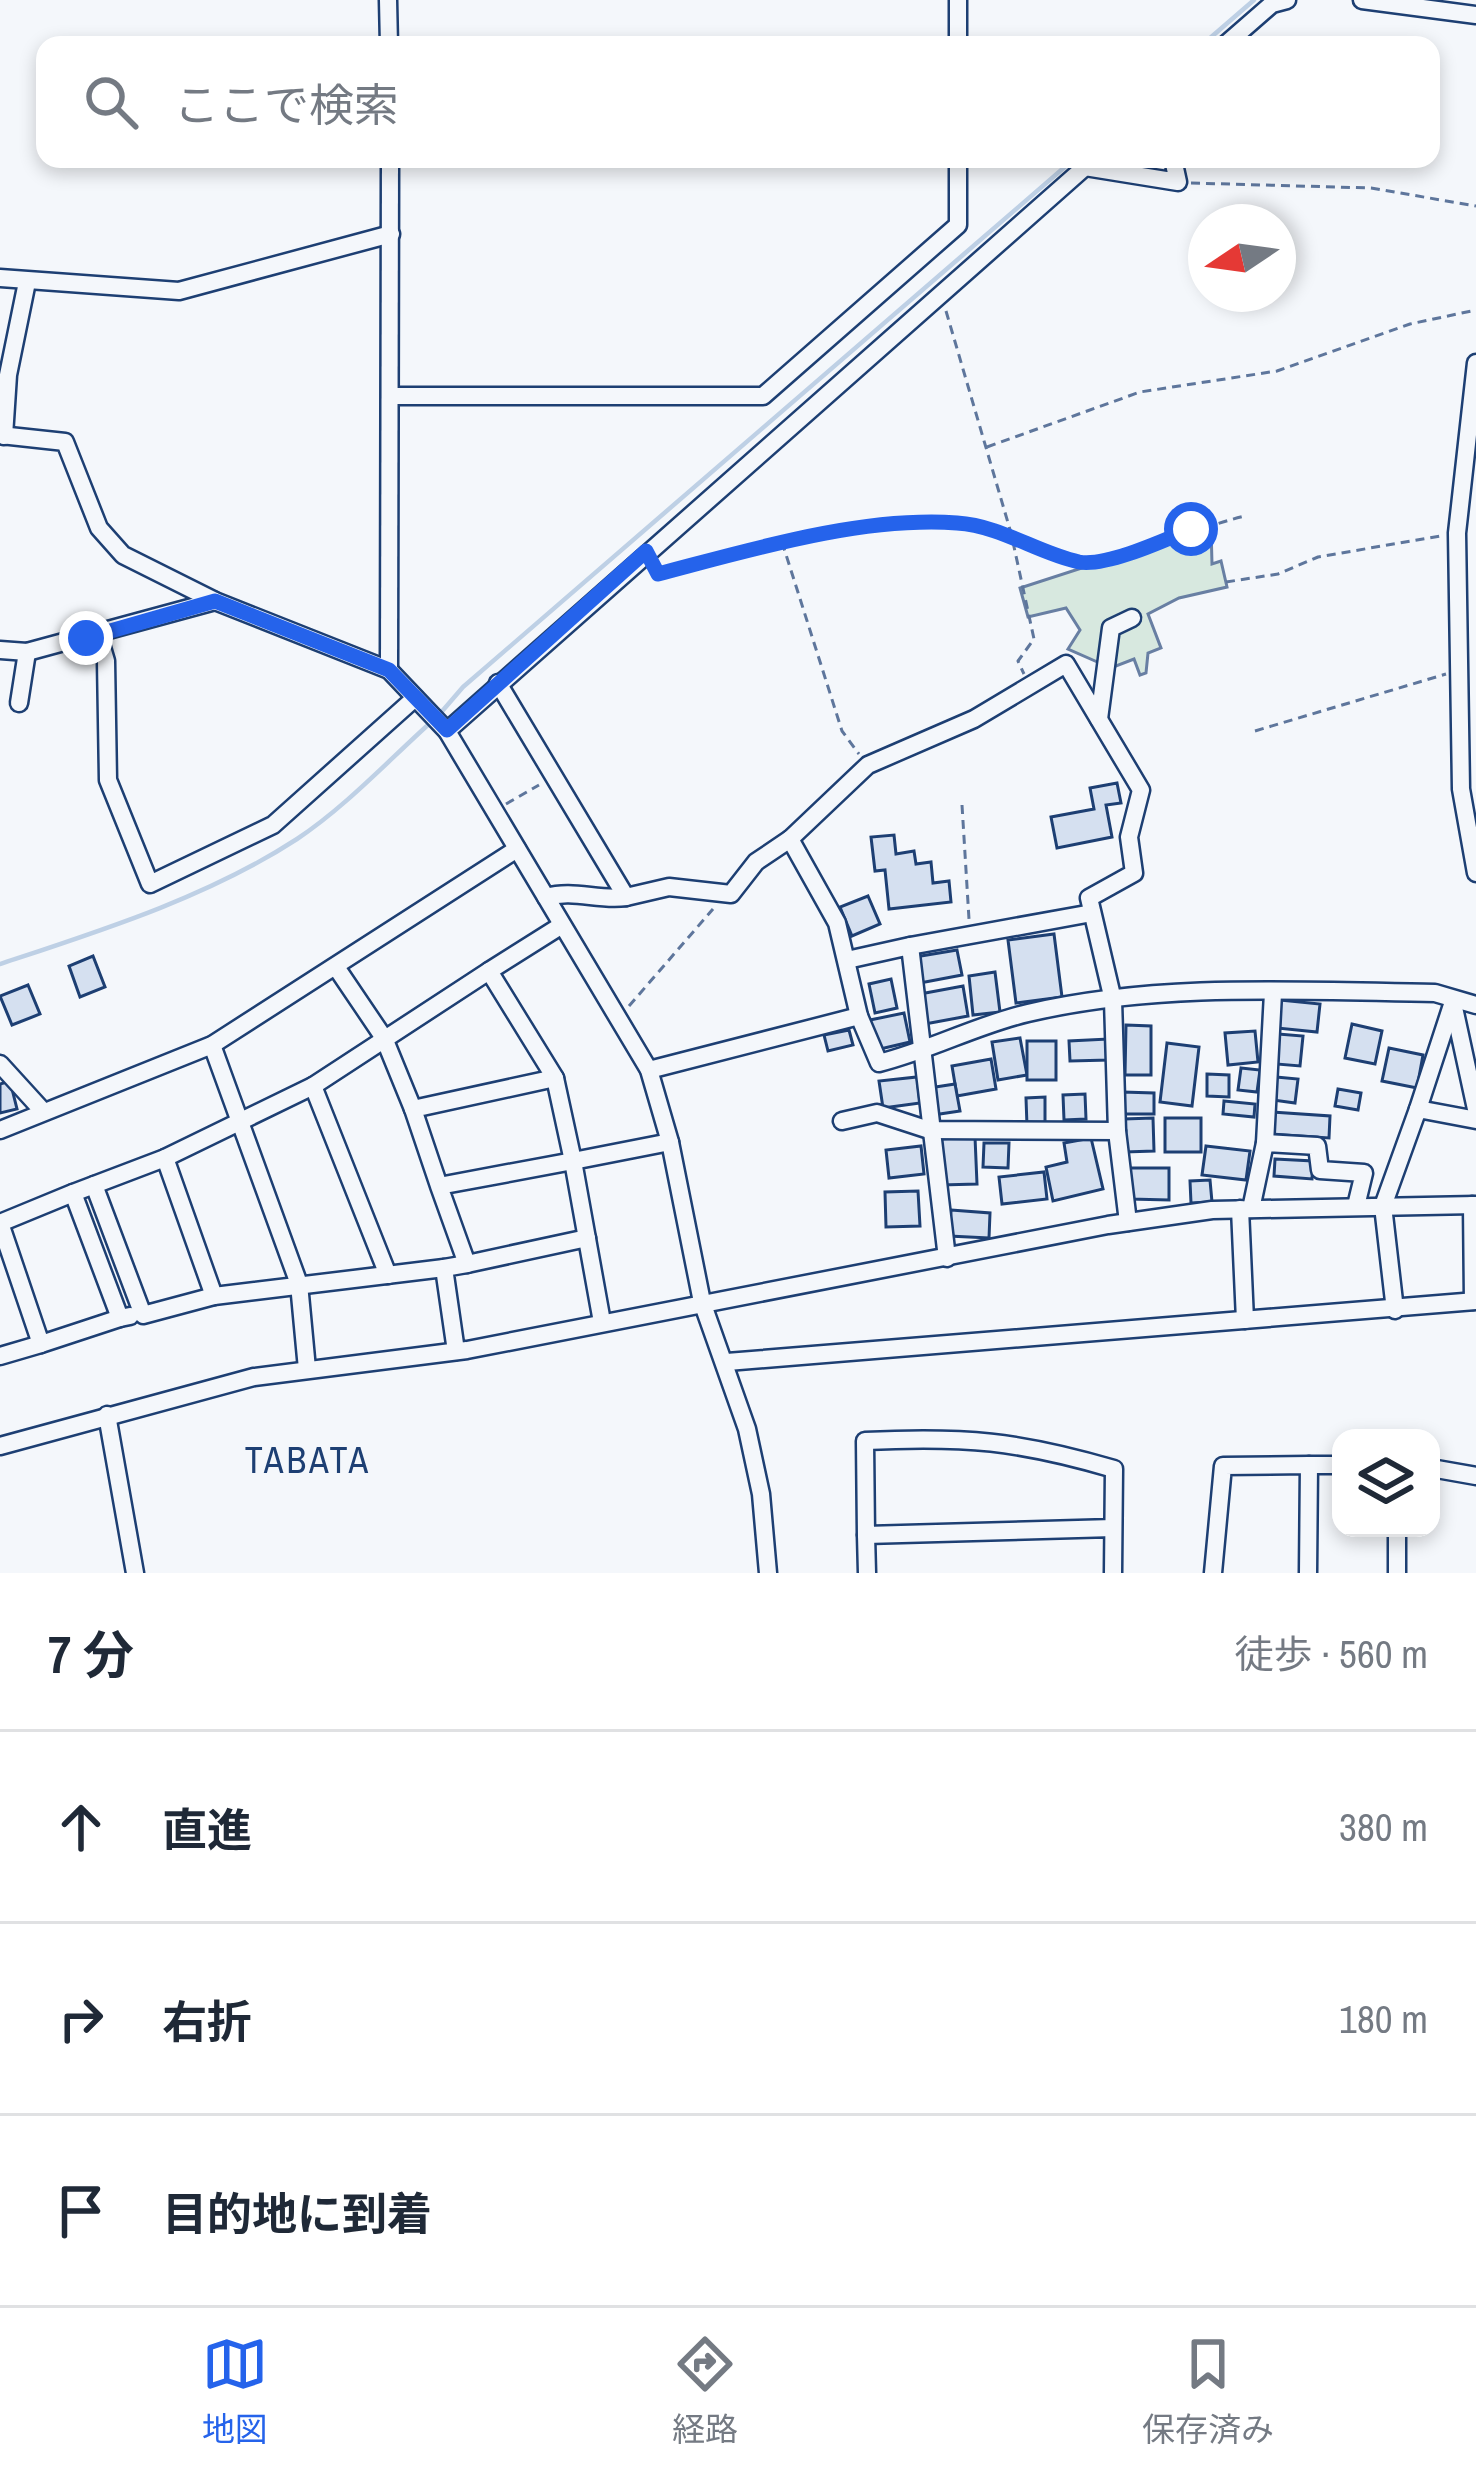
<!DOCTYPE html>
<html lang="ja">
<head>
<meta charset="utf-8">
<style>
  :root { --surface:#fff; --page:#f6f6f7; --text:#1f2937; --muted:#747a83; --line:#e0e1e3; --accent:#2563eb }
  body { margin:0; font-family:"Archivo Narrow","Noto Sans JP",sans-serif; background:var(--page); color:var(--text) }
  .controls { position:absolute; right:36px; bottom:36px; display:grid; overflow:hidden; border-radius:24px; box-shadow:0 6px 18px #0003 }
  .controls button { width:108px; height:108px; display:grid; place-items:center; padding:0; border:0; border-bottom:3px solid var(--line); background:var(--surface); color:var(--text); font:60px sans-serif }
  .compass { position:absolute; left:1188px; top:204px; width:108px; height:108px; border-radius:50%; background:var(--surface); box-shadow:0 6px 18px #0003; rotate:257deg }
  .stop { position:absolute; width:36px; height:36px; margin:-27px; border:9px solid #2563eb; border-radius:50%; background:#fff }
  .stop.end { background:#2563eb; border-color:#fff; box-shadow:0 3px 12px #0008 }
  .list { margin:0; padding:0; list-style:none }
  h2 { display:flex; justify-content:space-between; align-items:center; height:156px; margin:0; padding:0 48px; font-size:51px }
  h2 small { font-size:39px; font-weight:400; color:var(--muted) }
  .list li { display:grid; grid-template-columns:78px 1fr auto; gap:36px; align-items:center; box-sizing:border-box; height:192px; padding:0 48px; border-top:3px solid var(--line) }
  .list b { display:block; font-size:45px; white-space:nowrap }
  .list em { font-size:39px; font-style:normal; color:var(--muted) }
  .icon { flex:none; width:66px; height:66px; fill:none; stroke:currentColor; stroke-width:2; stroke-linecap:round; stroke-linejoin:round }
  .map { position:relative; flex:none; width:1476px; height:1573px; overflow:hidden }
  .search { position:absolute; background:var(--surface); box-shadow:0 6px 18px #0003; left:36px; right:36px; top:36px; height:132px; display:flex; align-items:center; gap:30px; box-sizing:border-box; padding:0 42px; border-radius:24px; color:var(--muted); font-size:45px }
  .sheet { height:732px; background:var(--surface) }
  nav { display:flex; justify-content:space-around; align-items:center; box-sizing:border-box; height:168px; border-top:3px solid var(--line); background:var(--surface); font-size:33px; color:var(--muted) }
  nav a { display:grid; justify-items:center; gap:6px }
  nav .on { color:var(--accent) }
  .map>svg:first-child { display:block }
  .green { fill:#d7e8df; stroke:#687fa3; stroke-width:3 }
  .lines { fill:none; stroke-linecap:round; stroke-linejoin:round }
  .stream { stroke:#bed0e5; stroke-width:4.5 }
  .building { fill:#d5e0f0; stroke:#1d3f73; stroke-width:3 }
  .minor-casing { stroke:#1d3f73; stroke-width:21 }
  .path { stroke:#5e769c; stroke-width:3; stroke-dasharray:9 6; stroke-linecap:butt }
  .minor { stroke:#f4f7fb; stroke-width:16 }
  .route { stroke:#2563eb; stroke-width:15 }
  .labels { text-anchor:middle; stroke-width:9; stroke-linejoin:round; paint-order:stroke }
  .neighbourhood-label { font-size:36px; letter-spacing:3px; fill:#1d3f73; stroke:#f4f7fb }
</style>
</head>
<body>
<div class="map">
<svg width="1476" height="1573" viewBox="0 0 1476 1573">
  <rect width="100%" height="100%" fill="#f4f7fb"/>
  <polygon class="green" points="1211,526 1212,564 1221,561 1227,587 1179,598 1148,614 1161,648 1148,653 1146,673 1140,675 1134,659 1111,668 1068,649 1080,630 1066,608 1028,617 1020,588"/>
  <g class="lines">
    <g class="stream">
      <polyline points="1202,45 1254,0"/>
      <polyline points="438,716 463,687 1074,159"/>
      <path d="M0 964C100 931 208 897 297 839 345 807 387 762 429 724"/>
    </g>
  </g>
  <g class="building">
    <polygon points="1117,783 1121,803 1106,805 1112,837 1057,848 1051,817 1094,809 1090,788"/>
    <polygon points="894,835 896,854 914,851 916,864 931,862 933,883 949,881 951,902 889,909 885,870 875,871 871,837"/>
    <polygon points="868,896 880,924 852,936 840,907"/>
    <polygon points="1054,934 1062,997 1016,1003 1008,940"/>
    <polygon points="957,950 962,975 920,983 915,957"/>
    <polygon points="93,956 105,987 80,997 69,966"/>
    <polygon points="995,972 1000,1012 973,1015 969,976"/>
    <polygon points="891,979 897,1008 875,1013 869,984"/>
    <polygon points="28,985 40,1014 12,1025 0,996"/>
    <polygon points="963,986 968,1016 925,1024 920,994"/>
    <polygon points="1280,1000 1320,1004 1317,1032 1277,1028"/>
    <polygon points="904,1013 910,1042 876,1050 870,1020"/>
    <polygon points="1352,1024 1382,1031 1375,1064 1345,1058"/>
    <polygon points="1126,1025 1151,1026 1151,1075 1125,1075"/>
    <polygon points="849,1030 853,1045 828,1051 824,1035"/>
    <polygon points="1255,1031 1258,1062 1228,1065 1225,1033"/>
    <polygon points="1278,1034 1303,1036 1300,1066 1276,1064"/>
    <polygon points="1020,1038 1027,1075 998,1080 992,1042"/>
    <polygon points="1108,1039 1109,1060 1070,1061 1069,1041"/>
    <rect x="1027" y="1041" width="29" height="39"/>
    <polygon points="1167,1043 1199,1047 1192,1106 1160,1102"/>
    <polygon points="1389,1048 1423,1055 1417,1088 1382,1081"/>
    <polygon points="991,1059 996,1089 957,1096 952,1066"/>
    <polygon points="1241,1068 1260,1070 1257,1092 1238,1090"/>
    <polygon points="1207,1074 1229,1075 1229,1097 1207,1096"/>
    <polygon points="917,1077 920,1103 883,1108 879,1081"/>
    <polygon points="1276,1077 1298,1079 1295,1103 1273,1100"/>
    <polygon points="10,1081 17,1109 0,1113 0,1084"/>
    <polygon points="955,1084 960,1111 933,1115 929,1088"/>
    <polygon points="1338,1089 1361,1093 1358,1110 1335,1106"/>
    <polygon points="1122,1092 1154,1093 1154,1114 1121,1114"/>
    <polygon points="1085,1094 1086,1119 1064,1120 1063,1095"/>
    <polygon points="1045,1097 1045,1125 1027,1126 1026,1098"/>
    <polygon points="1224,1101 1255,1104 1254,1117 1223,1114"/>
    <polygon points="1272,1112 1330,1116 1329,1138 1271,1134"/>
    <polygon points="1153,1118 1154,1151 1125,1152 1124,1119"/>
    <rect x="1165" y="1118" width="36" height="34"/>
    <polygon points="975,1137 977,1184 941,1185 939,1139"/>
    <polygon points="1091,1138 1103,1189 1053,1201 1046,1167 1067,1162 1064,1143"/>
    <polygon points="984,1143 1009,1143 1008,1168 983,1167"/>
    <polygon points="921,1146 924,1174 889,1178 886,1150"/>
    <polygon points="1206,1146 1250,1151 1246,1180 1202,1175"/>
    <polygon points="1275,1159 1313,1161 1312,1179 1274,1176"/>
    <polygon points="1130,1168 1169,1168 1169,1200 1130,1199"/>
    <polygon points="1044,1172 1047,1199 1002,1204 999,1177"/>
    <polygon points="1210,1180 1212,1202 1191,1203 1190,1181"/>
    <polygon points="918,1191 920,1226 886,1227 885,1192"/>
    <polygon points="951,1210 990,1213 989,1238 949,1236"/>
  </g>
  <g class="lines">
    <g class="minor-casing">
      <g id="minor">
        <polyline points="388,0 389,45"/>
        <polyline points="958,0 958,45"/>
        <polyline points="1362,0 1476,15"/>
        <polyline points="1225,45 1272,4 1287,0"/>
        <polyline points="1094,159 1085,167 1178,182 1173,159"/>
        <polyline points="0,278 179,291 391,234"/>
        <polyline points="1476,363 1457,533 1461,789 1476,873"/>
        <polyline points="394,396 763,396 958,225 958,159"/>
        <polyline points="0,435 65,442 99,528 123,555 215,601 389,670 447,731 649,1070 670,1142 702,1302 747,1429 761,1494 768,1573"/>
        <polyline points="4,436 8,375 27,282"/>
        <polyline points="98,634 106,661 108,780 150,884 273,825 415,698"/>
        <polyline points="0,650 27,652 215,601"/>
        <polyline points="389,670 390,159"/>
        <polyline points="498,683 626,897 669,887 731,894 756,862 790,839"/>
        <polyline points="19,703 27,652"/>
        <polyline points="1099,719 1111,628 1132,618"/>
        <polyline points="447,731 1085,167"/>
        <path d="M546 897C574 889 598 901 626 897"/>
        <polyline points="910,946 1092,913"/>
        <polyline points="847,960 910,946 947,1258"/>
        <polyline points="336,967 384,1038 413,1109"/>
        <polyline points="1453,1003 1476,1109"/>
        <polyline points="859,1016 837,923 790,839 868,765 974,719 1066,664 1141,790 1129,837 1134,873 1089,898 1113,1000 1117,1131"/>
        <polyline points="212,1045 299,1284 307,1369"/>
        <polyline points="0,1064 41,1109"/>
        <path d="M649 1070 859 1016 879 1063C931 1050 979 1024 1028 1013 1159 982 1302 991 1435 993L1476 1005"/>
        <polyline points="555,1078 489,971 562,925"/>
        <polyline points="313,1086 165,1158 214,1296 444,1268"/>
        <polyline points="1418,1109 1453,1002"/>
        <polyline points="842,1121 877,1113 929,1130 1117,1131 1128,1222"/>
        <polyline points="0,1130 212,1045 517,849"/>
        <polyline points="1265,1143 1273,993"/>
        <polyline points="165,1158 94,1185 143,1315 214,1296"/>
        <polyline points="94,1185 73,1193 120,1318 130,1316"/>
        <polyline points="439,1186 413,1109 555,1078 573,1161 439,1186 467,1264 587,1238"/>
        <polyline points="1472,1205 1473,1301"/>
        <polyline points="1240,1209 1245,1320"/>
        <polyline points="1251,1209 1265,1143 1317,1146 1320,1170 1364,1173 1356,1206"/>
        <polyline points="0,1223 41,1344 120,1318"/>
        <polyline points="0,1223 73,1193"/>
        <polyline points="388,1275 313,1086 489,971"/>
        <polyline points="1395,1310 1383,1206 1418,1109 1476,1120"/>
        <polyline points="602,1322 573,1161 670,1142"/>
        <polyline points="456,1351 444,1268 467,1264"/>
        <polyline points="0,1356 41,1344"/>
        <polyline points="727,1362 1476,1301"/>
        <polyline points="107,1415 135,1573"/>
        <polyline points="0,1446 254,1377 467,1350 1108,1225 1212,1210 1476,1205"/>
        <polyline points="1309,1465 1341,1465"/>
        <polyline points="1431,1468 1476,1476"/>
        <polyline points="866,1535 867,1573"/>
        <path d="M1113 1573 1114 1469C1019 1441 964 1436 865 1441L866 1535 1113 1528"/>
        <polyline points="1213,1573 1223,1466 1309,1465 1308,1573"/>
        <polyline points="1397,1573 1397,1528"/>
      </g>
    </g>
    <g class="path">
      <polyline points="1191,183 1371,188 1476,206"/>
      <polyline points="946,311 1011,533 1034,639 1018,661 1024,674"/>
      <polyline points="987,447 1140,392 1277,371 1410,324 1476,310"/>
      <path d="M782 542C838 534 899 520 956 523 993 525 1068 564 1087 562 1141 556 1191 529 1245 516"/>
      <polyline points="655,567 659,574 782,542 842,731 859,754"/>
      <polyline points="1226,582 1278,574 1318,557 1440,536"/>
      <polyline points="1255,731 1446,674"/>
      <polyline points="506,804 539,785"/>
      <polyline points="962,805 969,919"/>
      <polyline points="629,1006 713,909"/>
    </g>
    <use href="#minor" class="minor"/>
  </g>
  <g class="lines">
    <path class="route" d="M86 638 215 601 389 670 447 730 646 551 658 574C750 550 862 516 957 523 1002 526 1037 553 1079 562 1106 567 1165 540 1191 529"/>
  </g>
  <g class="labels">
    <g class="neighbourhood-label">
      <text x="308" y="1473">TABATA</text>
    </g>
  </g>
</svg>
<div class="controls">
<button><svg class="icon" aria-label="layers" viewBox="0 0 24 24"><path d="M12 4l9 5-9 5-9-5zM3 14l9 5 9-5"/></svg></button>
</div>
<svg class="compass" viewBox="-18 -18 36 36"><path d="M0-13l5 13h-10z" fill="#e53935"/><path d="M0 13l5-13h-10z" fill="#747a83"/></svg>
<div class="stop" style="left:1191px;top:529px"></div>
<div class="stop end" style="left:86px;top:638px"></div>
<div class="search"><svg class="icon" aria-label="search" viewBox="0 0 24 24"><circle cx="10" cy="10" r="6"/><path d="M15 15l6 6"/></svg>ここで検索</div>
</div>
<section class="sheet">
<h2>7 分<small>徒歩 · 560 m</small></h2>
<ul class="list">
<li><svg class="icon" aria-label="ahead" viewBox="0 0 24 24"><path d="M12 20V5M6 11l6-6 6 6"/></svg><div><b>直進</b></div><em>380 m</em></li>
<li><svg class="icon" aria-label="right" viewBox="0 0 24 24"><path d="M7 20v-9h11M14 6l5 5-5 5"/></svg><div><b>右折</b></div><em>180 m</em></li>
<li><svg class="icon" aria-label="arrive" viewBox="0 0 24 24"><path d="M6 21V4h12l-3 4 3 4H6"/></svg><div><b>目的地に到着</b></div></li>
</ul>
</section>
<nav>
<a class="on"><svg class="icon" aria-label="map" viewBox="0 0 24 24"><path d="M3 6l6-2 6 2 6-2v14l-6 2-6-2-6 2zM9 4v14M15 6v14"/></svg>地図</a>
<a><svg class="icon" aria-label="directions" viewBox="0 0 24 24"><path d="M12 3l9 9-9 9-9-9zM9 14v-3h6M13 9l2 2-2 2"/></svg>経路</a>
<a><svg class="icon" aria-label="saved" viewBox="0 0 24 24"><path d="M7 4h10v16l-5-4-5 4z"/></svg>保存済み</a>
</nav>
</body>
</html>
